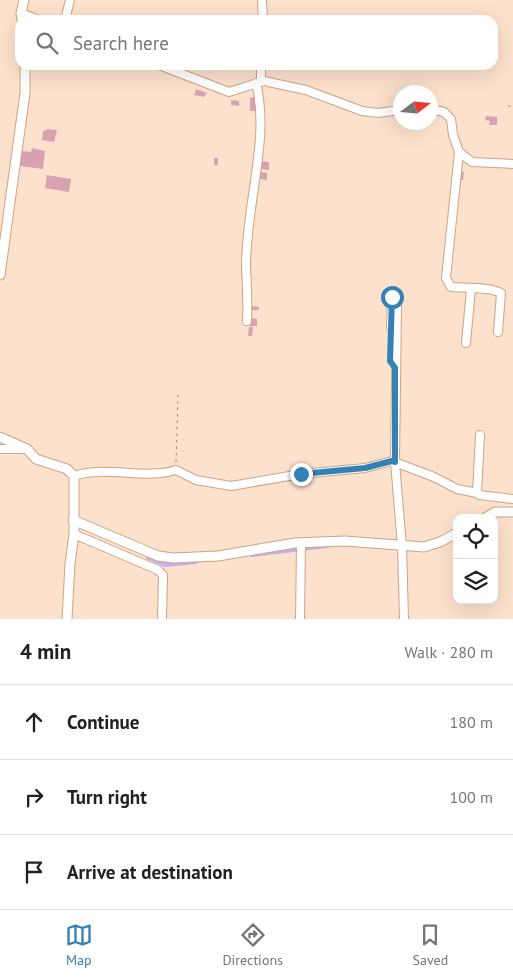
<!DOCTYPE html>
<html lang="en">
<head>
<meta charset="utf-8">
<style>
  :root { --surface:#fff; --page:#f6f6f6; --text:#202124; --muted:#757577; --line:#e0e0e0; --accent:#3482b4 }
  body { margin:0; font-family:"PT Sans",sans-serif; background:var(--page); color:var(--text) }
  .controls { position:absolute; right:15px; bottom:15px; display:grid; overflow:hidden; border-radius:10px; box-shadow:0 5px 20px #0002 }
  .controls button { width:45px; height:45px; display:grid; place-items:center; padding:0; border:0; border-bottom:1px solid var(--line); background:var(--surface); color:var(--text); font:25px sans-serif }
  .compass { position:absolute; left:393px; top:85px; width:45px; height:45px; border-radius:50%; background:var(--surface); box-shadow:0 5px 20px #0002; rotate:74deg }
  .stop { position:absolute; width:15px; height:15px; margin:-11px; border:4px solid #3482b4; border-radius:50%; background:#fff }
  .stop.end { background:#3482b4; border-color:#fff; box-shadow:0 1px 5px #0008 }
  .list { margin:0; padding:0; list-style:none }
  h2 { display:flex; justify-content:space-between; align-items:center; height:65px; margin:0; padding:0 20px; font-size:21px }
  h2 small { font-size:16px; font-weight:400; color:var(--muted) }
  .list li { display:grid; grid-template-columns:32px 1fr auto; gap:15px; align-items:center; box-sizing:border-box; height:75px; padding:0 20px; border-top:1px solid var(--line) }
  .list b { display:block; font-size:19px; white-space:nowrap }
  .list em { font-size:16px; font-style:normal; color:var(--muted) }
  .icon { flex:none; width:28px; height:28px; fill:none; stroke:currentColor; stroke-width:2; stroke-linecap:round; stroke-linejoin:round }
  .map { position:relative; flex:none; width:513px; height:619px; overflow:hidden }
  .search { position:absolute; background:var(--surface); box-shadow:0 5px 20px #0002; left:15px; right:15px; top:15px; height:55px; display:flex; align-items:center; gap:12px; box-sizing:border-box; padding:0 18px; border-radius:15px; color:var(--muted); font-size:19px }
  .sheet { height:290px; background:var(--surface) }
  nav { display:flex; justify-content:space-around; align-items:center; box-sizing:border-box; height:70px; border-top:1px solid var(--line); background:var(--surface); font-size:14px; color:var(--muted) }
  nav a { display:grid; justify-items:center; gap:2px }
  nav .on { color:var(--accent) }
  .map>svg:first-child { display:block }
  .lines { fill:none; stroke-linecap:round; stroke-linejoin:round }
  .canal { stroke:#c5aef0; stroke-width:6 }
  .building { fill:#d9a2b2 }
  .minor-casing { stroke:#cda482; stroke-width:10 }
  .tertiary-casing { stroke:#cda482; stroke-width:11 }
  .path { stroke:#9a8573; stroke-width:1; stroke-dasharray:2.5 4; stroke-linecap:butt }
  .minor { stroke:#fff; stroke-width:8 }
  .tertiary { stroke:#fff; stroke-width:9 }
  .route { stroke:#3482b4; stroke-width:6 }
</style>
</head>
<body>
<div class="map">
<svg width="513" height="619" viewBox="0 0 513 619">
  <rect width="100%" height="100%" fill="#fce1cc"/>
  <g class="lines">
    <g class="canal">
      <polyline points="252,554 327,545"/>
      <polyline points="149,557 166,564 195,561"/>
    </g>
  </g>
  <g class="building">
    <polygon points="195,15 205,18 206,15 209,16 208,20 193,20"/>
    <polygon points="196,89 207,93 204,97 194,95"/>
    <polygon points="257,96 257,111 250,111 250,98"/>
    <polygon points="231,100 239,101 239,106 231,105"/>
    <polygon points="486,116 497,117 497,125 489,125 490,121 485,120"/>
    <polygon points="48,129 57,130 54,142 42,140 43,131"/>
    <polygon points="32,148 45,151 43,169 20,166 22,151 31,152"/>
    <rect x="214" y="158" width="4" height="7"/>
    <polygon points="261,161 269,162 269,170 260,169"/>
    <polygon points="459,171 464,172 463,180 458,180"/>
    <polygon points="260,172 267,173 267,180 259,179"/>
    <polygon points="47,175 71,179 69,192 45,188"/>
    <polygon points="251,306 259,307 259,310 251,310"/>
    <polygon points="250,318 257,319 257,326 250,326"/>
    <polygon points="249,327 253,327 252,336 248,336"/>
  </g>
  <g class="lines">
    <g class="minor-casing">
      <g id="minor">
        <polyline points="262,0 263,20"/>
        <polyline points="21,13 39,20"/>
        <polyline points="65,20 70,0"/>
        <polyline points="159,65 229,92 264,81 306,90 362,111 378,113 400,110"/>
        <polyline points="261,82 261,65"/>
        <polyline points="430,109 444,112 451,119 453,135 459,152 472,162 513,164"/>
        <path d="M459 152 446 278 451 287C464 288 491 287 501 293L498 332"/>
        <polyline points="397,307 395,462 402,546 404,619"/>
        <path d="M247 321C248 303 247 286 246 267 246 251 248 233 250 217 255 173 267 126 256 83"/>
        <polyline points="391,328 392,297"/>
        <polyline points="466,343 471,289"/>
        <polyline points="480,435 477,493 479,495 513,499"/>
        <polyline points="0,449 25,449"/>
        <path d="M74 476C107 465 143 480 176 470L196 480 231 486 301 474 365 468 392 461 434 477 457 489 477 493"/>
        <polyline points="74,534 158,570 163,575 162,619"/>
        <polyline points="300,619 301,543"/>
      </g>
    </g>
    <g class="tertiary-casing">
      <g id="tertiary">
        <polyline points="22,20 21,13 24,0"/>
        <polyline points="0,275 25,93 25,65"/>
        <polyline points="0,437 27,449 36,459 67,469 74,476 74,534 70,564 67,619"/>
        <polyline points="485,518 495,512 513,512"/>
        <polyline points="73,520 158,556 173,558 218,556 295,543 345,541 424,547 440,542 457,533"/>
      </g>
    </g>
    <g class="path">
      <polyline points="508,106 513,106"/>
      <polyline points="176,462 178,395"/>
    </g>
    <use href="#minor" class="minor"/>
    <use href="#tertiary" class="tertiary"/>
  </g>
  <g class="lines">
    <polyline class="route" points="301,474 365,468 392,461 395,462 395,368 390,361 392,297"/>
  </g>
</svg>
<div class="controls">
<button><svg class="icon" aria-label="locate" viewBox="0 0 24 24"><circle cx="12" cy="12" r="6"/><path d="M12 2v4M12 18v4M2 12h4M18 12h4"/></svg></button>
<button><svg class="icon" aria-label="layers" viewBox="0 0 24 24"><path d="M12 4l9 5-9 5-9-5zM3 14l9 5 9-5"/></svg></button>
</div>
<svg class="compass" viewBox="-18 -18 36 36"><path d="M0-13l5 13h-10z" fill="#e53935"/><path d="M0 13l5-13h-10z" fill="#757577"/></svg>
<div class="stop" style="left:392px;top:297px"></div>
<div class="stop end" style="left:301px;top:474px"></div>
<div class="search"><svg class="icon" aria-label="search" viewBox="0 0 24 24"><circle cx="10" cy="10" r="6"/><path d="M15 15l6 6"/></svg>Search here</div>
</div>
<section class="sheet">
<h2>4 min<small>Walk · 280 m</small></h2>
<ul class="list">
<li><svg class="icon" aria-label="ahead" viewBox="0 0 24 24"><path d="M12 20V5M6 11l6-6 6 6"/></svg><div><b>Continue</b></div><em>180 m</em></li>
<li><svg class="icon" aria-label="right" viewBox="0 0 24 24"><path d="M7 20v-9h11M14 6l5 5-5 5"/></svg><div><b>Turn right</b></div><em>100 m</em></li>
<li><svg class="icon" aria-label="arrive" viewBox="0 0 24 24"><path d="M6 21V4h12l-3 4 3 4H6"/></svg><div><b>Arrive at destination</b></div></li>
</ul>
</section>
<nav>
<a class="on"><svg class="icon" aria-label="map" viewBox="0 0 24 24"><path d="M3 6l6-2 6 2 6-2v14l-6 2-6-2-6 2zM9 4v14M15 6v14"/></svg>Map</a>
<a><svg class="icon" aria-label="directions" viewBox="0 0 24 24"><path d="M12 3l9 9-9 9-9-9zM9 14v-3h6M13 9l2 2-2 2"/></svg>Directions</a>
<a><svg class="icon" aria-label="saved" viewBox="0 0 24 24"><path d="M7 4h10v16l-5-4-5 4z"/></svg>Saved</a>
</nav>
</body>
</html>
